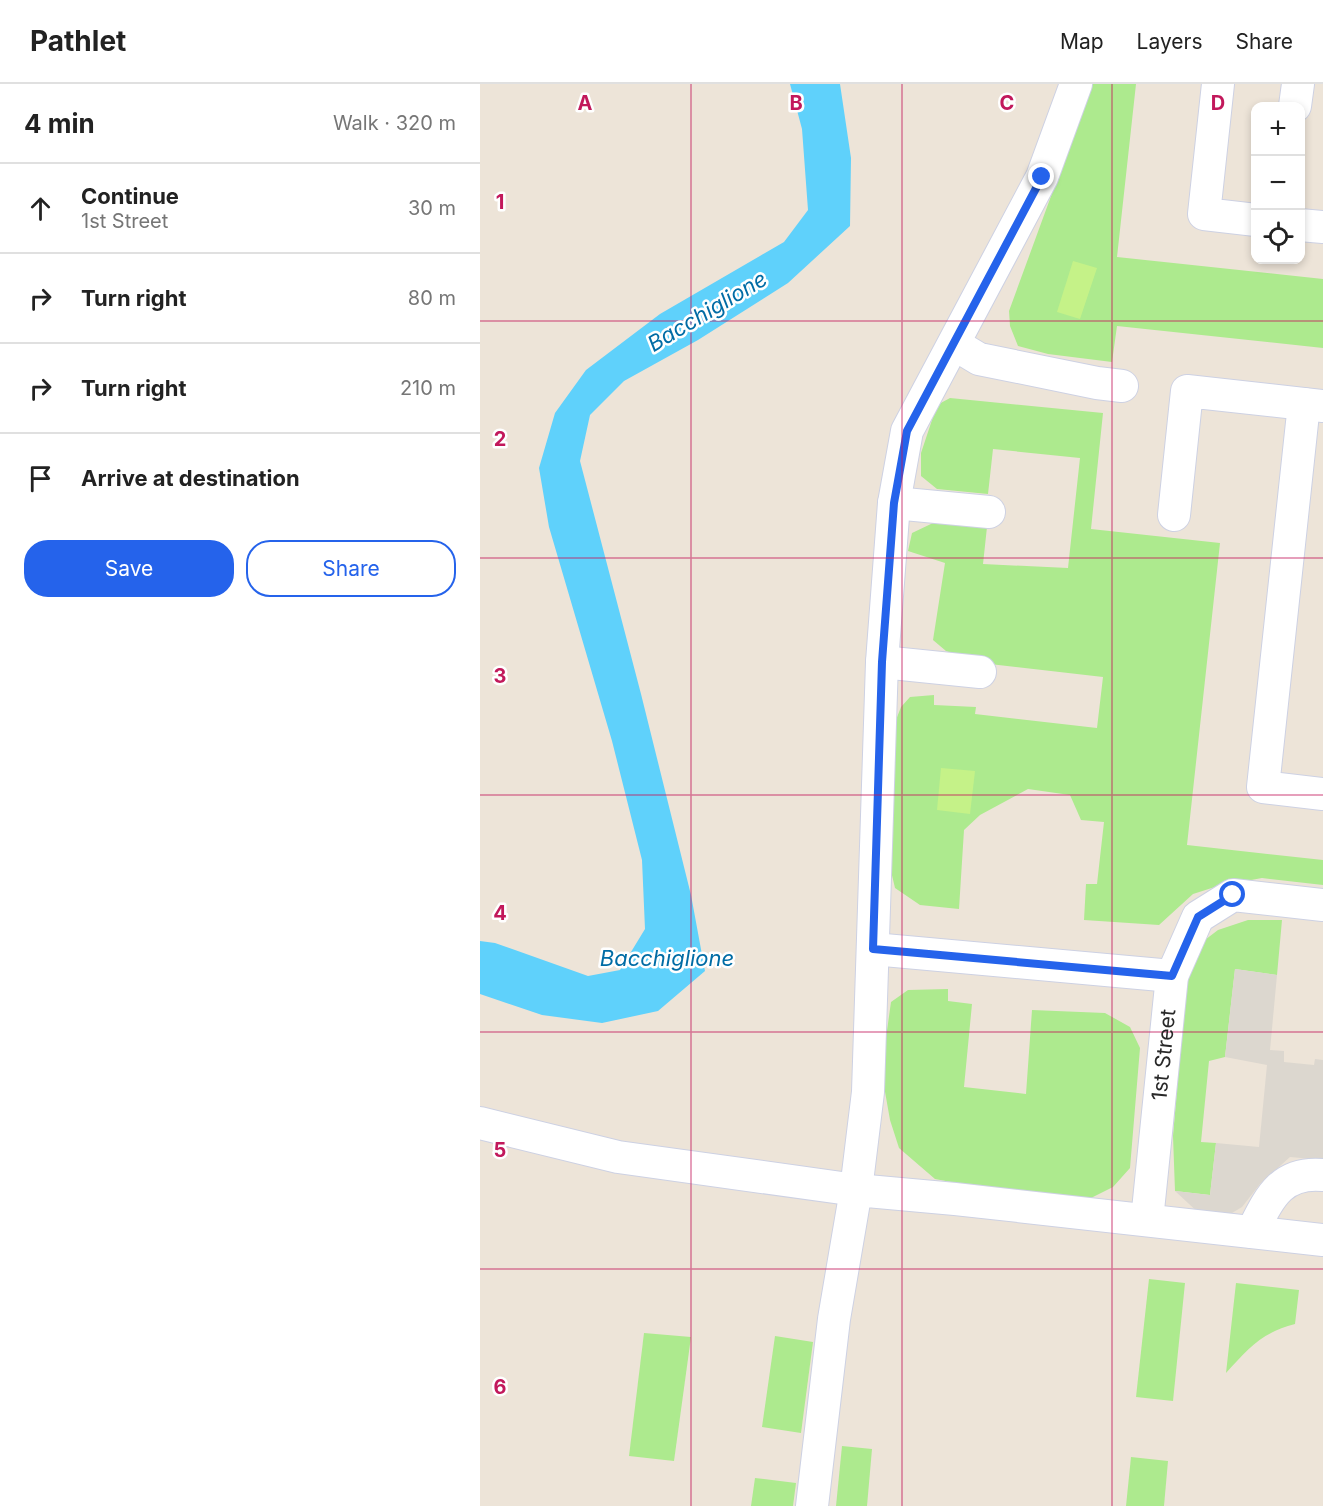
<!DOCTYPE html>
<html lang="en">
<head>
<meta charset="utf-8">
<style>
  :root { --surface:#fff; --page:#f2f2f2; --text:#222; --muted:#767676; --line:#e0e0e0; --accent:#2563eb }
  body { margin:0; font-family:Inter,sans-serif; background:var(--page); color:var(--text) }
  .controls { position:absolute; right:18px; top:18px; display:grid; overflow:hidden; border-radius:12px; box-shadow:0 3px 9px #0003 }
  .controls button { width:54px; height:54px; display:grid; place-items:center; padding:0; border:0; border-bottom:2px solid var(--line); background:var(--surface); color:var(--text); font:30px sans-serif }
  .stop { position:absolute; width:18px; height:18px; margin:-14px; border:4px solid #2563eb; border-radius:50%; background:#fff }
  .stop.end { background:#2563eb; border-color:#fff; box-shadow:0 2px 6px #0008 }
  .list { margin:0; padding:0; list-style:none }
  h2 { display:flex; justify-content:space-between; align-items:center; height:78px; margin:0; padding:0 24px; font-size:26px }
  h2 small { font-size:20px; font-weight:400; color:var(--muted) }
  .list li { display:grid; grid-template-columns:39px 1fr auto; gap:18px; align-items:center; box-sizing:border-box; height:90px; padding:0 24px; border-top:2px solid var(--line) }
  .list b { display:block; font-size:22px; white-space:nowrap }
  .list p { margin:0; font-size:20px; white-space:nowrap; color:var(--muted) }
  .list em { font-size:20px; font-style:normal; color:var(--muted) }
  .actions { display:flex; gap:12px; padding:18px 24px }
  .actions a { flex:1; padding:14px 0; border:2px solid var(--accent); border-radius:24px; text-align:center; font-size:21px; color:var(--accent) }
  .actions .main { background:var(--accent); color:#fff }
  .icon { flex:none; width:33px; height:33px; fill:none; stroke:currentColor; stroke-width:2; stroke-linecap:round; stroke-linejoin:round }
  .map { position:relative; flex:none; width:843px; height:1422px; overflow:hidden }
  header { display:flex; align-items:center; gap:36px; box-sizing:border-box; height:84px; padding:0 30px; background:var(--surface); border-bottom:2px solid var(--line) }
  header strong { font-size:28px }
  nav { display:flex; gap:33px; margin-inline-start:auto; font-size:21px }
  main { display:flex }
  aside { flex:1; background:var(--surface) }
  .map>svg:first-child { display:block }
  .green { fill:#adea8e }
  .pitch { fill:#c5f288 }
  .plaza { fill:#dcd7cf }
  .water { fill:#5fd1fb }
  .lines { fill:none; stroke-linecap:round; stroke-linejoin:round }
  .minor-casing { stroke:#cdd1e3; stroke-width:34 }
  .minor { stroke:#fff; stroke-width:32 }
  .route { stroke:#2563eb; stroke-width:8 }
  .grid { fill:none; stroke:#c2185b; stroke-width:1.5; stroke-opacity:0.55 }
  .labels { text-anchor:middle; stroke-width:5; stroke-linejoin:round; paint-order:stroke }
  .street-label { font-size:21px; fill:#282828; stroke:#fff }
  .water-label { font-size:22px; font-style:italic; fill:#006ca5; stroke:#fff }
  .grid-label { font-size:20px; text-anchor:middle; font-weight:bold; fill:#c2185b; stroke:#fff; stroke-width:5; stroke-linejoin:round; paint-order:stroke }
</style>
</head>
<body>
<header>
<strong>Pathlet</strong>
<nav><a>Map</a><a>Layers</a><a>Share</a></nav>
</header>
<main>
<aside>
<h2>4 min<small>Walk · 320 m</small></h2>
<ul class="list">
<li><svg class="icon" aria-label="ahead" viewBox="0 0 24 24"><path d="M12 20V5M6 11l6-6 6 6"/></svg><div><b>Continue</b><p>1st Street</p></div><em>30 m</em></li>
<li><svg class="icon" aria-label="right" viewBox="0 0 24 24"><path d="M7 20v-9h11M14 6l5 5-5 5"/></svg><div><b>Turn right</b></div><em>80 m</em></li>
<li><svg class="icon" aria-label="right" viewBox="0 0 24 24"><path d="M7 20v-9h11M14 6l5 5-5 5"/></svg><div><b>Turn right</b></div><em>210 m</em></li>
<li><svg class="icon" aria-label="arrive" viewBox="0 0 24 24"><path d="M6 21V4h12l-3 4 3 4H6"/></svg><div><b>Arrive at destination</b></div></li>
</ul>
<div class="actions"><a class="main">Save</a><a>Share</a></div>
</aside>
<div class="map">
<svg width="843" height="1422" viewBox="0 0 843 1422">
  <rect width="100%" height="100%" fill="#ede4d8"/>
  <g class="green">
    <polygon points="612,0 656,0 637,173 843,195 843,264 637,242 632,278 568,270 538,262 530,242 529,227"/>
    <polygon points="470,314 623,329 611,445 740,459 707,761 843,776 843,801 782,794 738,802 713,810 679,841 604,836 606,800 617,800 624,738 601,736 590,711 548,705 500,731 484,746 479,825 440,821 415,804 411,787 414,641 421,623 430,613 454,611 454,621 496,623 495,630 617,644 623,593 501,579 466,567 453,556 465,479 428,467 432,449 453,439 507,443 503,480 588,484 600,374 513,365 508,410 457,405 441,392 441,369 457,321"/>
    <polygon points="768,836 802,836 797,891 755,885 745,973 729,977 721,1058 736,1059 730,1111 695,1107 693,1052 706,900 717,862 738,846"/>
    <polygon points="468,905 468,917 492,920 484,1003 546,1010 552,926 625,929 650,943 660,964 650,1084 633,1103 611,1114 568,1116 455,1095 419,1064 410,1036 404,1002 404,968 411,918 428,906"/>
    <polygon points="669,1195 705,1199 693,1317 656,1313"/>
    <path d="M756 1199 819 1206 815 1240C781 1249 769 1264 746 1289Z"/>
    <polygon points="164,1249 211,1253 194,1377 149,1372"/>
    <polygon points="295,1252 333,1258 321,1349 282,1343"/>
    <polygon points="362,1362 392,1365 387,1422 356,1422"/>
    <polygon points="651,1373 688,1377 684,1422 646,1422"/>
    <polygon points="275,1394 316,1399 313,1422 271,1422"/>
  </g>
  <g class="pitch">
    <polygon points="593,177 617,184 600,235 577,228"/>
    <polygon points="461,684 495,687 490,730 457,726"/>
  </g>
  <polygon class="plaza" points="755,885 797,891 790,966 804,967 804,978 834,981 835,975 843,976 843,1076 810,1073 780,1100 762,1123 742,1135 722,1132 695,1107 730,1111 736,1059 779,1063 787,981 745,973"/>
  <polygon class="water" points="310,0 360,0 371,74 370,142 308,199 218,256 144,297 110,331 100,377 161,610 211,811 225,887 178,927 122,939 62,931 0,910 0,857 15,859 108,892 140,886 165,845 162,776 132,657 69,443 59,384 75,329 106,286 180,230 304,158 328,126 322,45"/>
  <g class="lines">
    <g class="minor-casing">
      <g id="minor">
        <polyline points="738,0 724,130 776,136"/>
        <polyline points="815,22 818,0"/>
        <polyline points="820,141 843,143"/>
        <polyline points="474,260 499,275 617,299 642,302"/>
        <polyline points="824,320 783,703 843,710"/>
        <polyline points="414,419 509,428"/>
        <polyline points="694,431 707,307 843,322"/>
        <polyline points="402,578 500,588"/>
        <polyline points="393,865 692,892"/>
        <polyline points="0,1039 138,1073 376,1106 388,1008 402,578 414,419 427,347 562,93 596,0"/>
        <path id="s1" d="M667 1136 692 892 718 833 753 811 843 821"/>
        <path d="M772 1148C789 1115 800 1087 843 1091"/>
        <polyline points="332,1422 354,1235 376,1106 475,1115 843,1156"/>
      </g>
    </g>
    <use href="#minor" class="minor"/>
  </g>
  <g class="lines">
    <polyline class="route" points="562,93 427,347 414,419 402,578 393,865 692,892 718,833 753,811"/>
  </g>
  <path class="grid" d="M211 0V1422M422 0V1422M632 0V1422M0 237H843M0 474H843M0 711H843M0 948H843M0 1185H843"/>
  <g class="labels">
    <g class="street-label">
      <text dy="7" stroke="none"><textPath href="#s1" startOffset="166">1st Street</textPath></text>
    </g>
    <g class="water-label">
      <text transform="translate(227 227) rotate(-31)" y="8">Bacchiglione</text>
      <text x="187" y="882">Bacchiglione</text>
    </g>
  </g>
  <g class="grid-label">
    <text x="105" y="26">A</text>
    <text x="316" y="26">B</text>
    <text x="527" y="26">C</text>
    <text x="738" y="26">D</text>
    <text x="20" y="125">1</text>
    <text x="20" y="362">2</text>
    <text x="20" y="599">3</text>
    <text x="20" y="836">4</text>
    <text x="20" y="1073">5</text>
    <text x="20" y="1310">6</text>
  </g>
</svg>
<div class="controls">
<button>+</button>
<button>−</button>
<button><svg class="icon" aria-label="locate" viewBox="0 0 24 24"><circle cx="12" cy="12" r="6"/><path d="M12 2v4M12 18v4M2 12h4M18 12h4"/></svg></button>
</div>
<div class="stop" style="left:753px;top:811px"></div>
<div class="stop end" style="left:562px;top:93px"></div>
</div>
</main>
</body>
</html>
